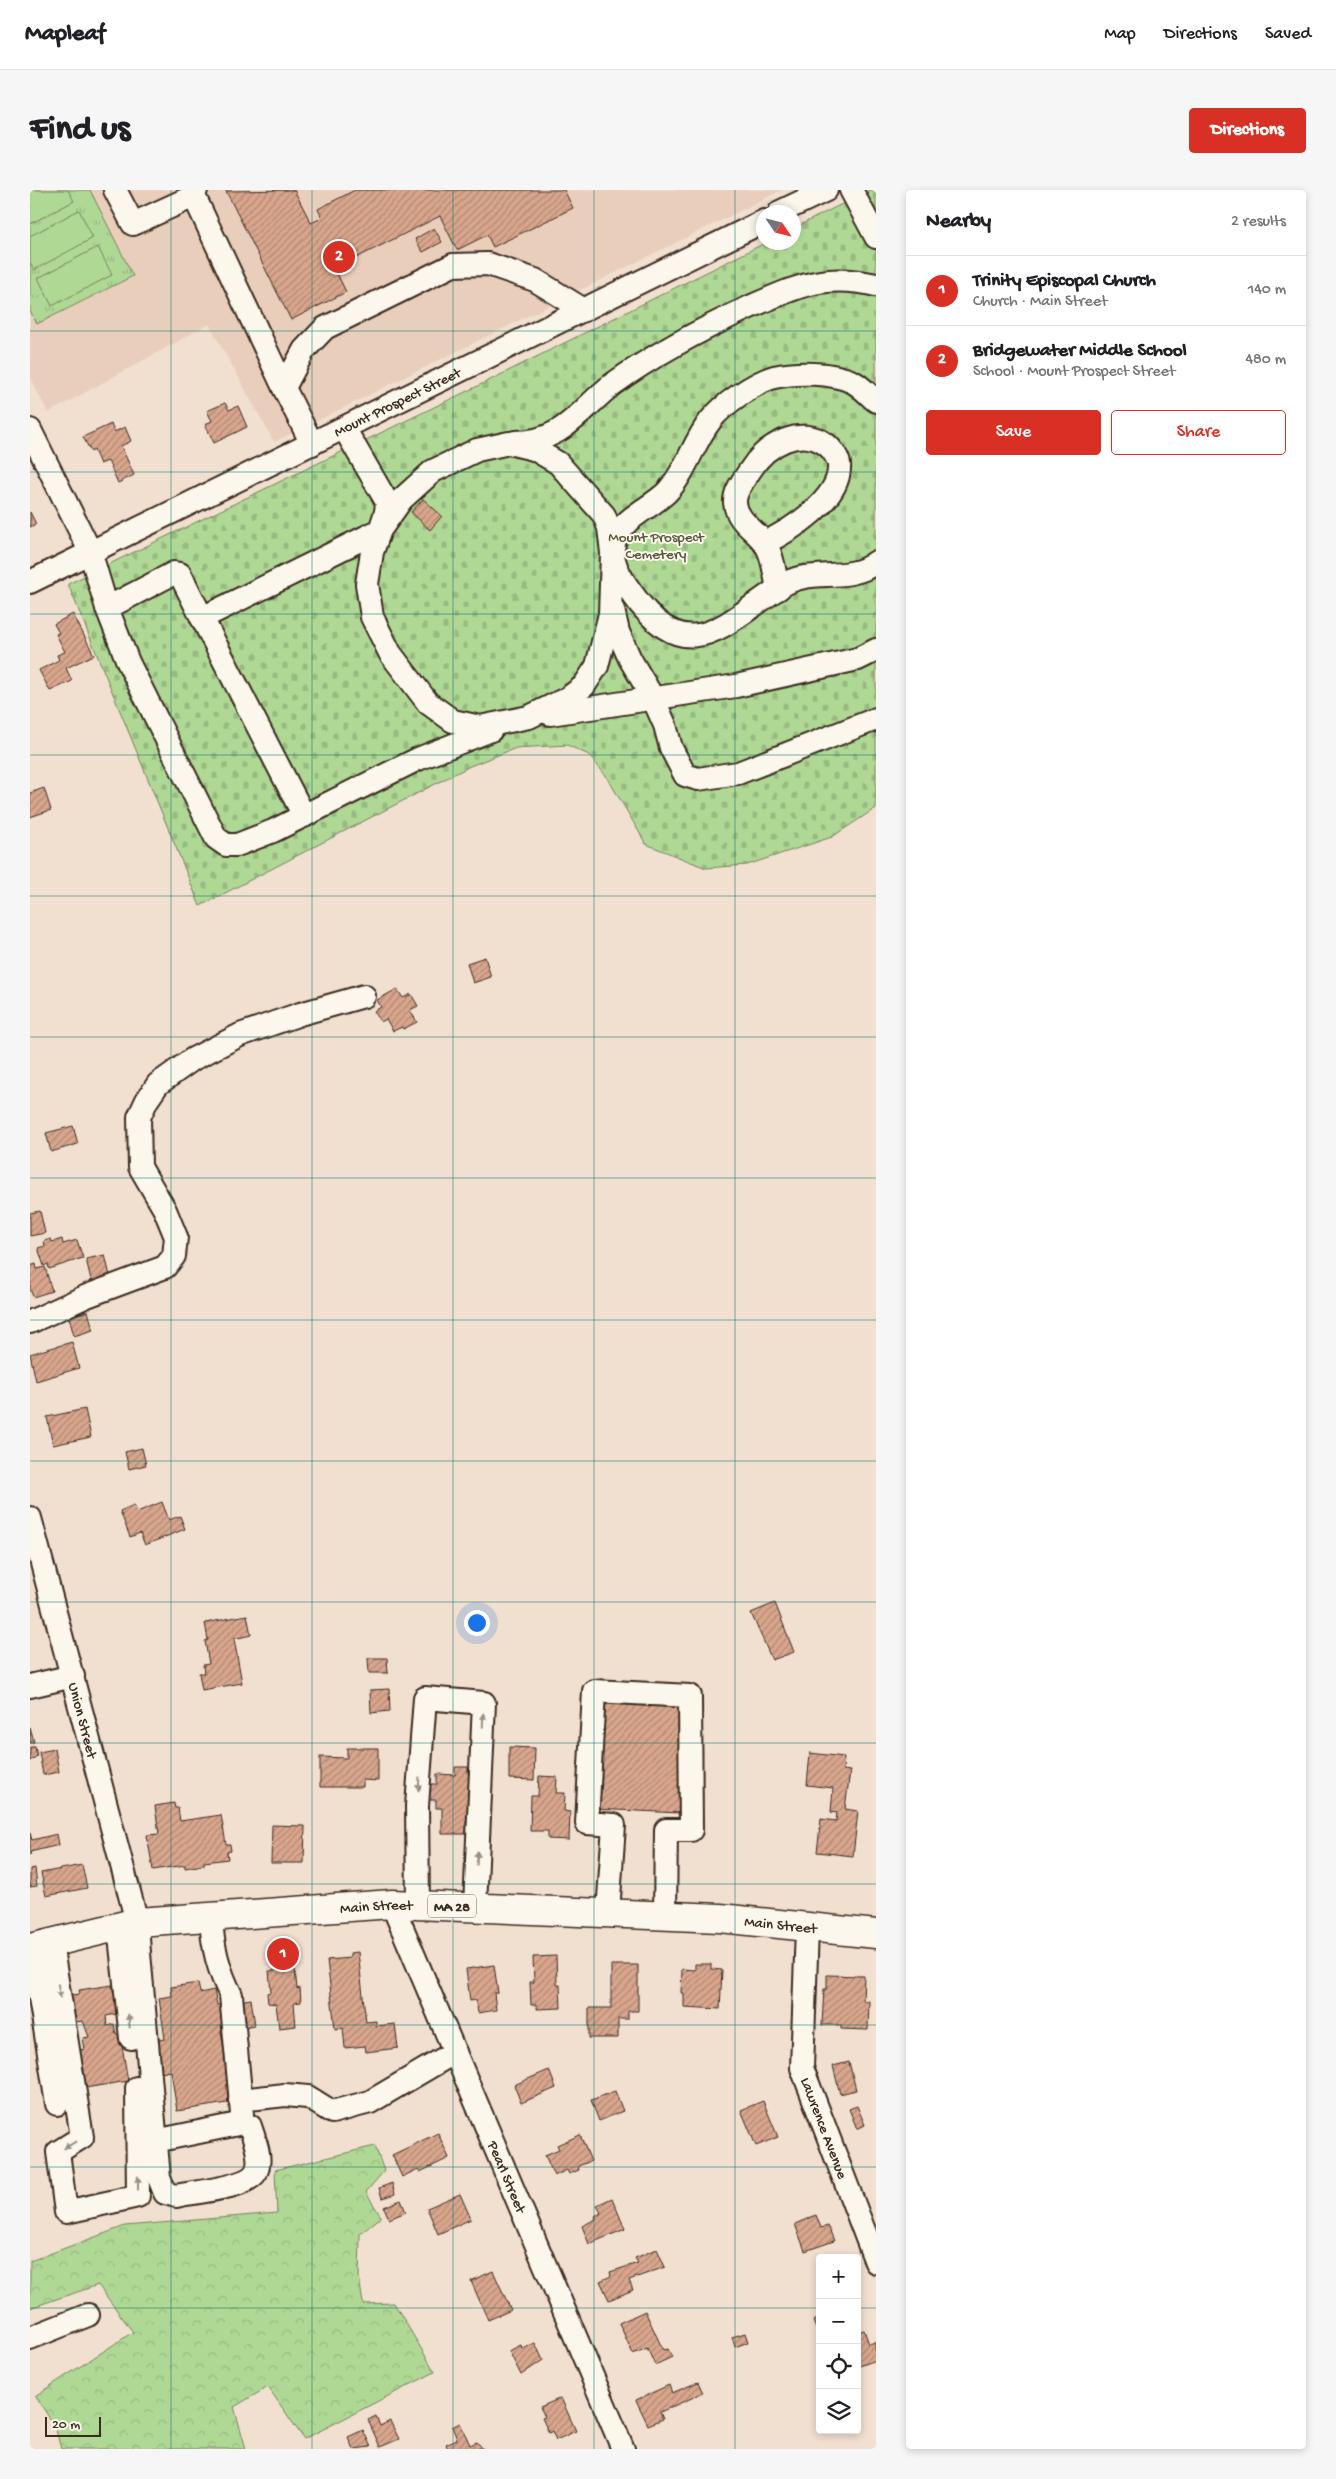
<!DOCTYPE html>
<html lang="en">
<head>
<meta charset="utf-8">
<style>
  :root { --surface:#fff; --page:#f6f6f6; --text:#202124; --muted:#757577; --line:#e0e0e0; --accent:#d93025 }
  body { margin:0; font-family:"Gochi Hand",sans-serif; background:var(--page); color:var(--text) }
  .controls { position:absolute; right:15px; bottom:15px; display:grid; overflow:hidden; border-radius:5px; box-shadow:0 2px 8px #0003 }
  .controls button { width:45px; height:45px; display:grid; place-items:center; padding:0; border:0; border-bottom:1px solid var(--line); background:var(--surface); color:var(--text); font:25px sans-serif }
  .compass { position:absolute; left:726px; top:15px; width:45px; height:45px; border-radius:50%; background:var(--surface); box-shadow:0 2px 8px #0003; rotate:125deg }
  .scale { position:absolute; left:15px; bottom:12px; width:56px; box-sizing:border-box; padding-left:5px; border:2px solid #3b2a1e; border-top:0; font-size:14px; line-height:18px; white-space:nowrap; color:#3b2a1e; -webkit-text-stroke:4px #fbf7ec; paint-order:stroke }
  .you { position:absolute; left:446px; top:1432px; width:18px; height:18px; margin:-12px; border:4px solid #fff; border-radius:50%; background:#1a73e8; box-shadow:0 0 0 8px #1a73e833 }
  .badge { display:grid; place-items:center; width:32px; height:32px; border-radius:50%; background:var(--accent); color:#fff; font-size:16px; font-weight:700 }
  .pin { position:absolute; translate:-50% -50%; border:2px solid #fff; box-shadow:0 1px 5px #0006 }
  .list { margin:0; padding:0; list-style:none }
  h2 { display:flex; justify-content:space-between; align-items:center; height:65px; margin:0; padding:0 20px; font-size:21px }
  h2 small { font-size:16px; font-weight:400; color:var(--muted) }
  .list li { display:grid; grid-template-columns:32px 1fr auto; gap:15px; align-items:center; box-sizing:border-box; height:70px; padding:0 20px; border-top:1px solid var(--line) }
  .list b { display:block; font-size:19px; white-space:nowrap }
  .list p { margin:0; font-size:16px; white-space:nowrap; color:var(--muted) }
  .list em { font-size:16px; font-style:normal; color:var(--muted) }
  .actions { display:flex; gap:10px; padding:15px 20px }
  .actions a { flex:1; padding:11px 0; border:1px solid var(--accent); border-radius:5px; text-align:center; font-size:18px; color:var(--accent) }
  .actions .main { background:var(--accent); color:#fff }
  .icon { flex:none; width:28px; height:28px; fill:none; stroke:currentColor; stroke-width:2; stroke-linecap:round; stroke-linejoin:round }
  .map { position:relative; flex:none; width:846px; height:2259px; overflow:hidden; border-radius:5px }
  header { display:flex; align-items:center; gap:30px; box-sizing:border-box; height:70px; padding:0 25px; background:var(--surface); border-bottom:1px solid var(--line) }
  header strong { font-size:24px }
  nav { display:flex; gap:28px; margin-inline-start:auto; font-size:18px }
  .intro { display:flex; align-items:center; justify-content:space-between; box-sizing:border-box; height:120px; padding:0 30px }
  h1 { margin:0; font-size:35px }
  .button { padding:12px 22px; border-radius:5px; background:var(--accent); color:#fff; font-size:18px; font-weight:700 }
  main { display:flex; gap:30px; padding:0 30px }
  aside { flex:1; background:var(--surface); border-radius:5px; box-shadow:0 2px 8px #0003 }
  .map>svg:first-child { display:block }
  .built { fill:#eacebc }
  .forest { fill:url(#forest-crowns); stroke:#75815a }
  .cemetery { fill:url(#cemetery-stones); stroke:#75815a }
  .park { fill:url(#park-tufts); stroke:#75815a }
  .garden { fill:#afd895; stroke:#75815a }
  .building { fill:url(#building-hatch); stroke:#3b2a1e }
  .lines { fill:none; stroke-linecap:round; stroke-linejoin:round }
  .minor-casing { stroke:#3b2a1e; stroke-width:26 }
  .major-casing { stroke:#3b2a1e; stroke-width:31 }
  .minor { stroke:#fbf7ec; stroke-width:22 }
  .major { stroke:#fbf7ec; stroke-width:28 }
  .oneway { fill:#9b9085 }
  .grid { fill:none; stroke:#0f766e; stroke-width:1; stroke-opacity:0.55 }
  .labels { text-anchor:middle; stroke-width:4; stroke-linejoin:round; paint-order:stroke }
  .shield { fill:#fbf7ec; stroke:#75685c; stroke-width:1 }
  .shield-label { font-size:14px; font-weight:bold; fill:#3b2a1e }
  .street-label { font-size:15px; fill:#3b2a1e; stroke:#fbf7ec }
  .park-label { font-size:15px; fill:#58563c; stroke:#fbf7ec }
</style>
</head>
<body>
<header>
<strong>Mapleaf</strong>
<nav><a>Map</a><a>Directions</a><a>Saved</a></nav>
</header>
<div class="intro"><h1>Find us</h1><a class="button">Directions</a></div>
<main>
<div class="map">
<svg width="846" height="2259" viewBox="0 0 846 2259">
  <defs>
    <pattern id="forest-crowns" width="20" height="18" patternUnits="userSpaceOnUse" patternTransform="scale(1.25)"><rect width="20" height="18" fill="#afd895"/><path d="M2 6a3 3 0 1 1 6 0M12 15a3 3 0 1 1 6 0" fill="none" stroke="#97ba80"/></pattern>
    <pattern id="cemetery-stones" width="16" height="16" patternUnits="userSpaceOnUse" patternTransform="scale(1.25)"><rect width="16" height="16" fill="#afd895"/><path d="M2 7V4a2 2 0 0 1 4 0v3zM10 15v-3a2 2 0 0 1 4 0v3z" fill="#97ba80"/></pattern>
    <pattern id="park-tufts" width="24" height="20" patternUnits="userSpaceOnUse" patternTransform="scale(1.25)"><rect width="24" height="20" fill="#afd895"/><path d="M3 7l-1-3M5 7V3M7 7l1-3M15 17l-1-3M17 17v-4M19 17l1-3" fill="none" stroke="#97ba80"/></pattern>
    <pattern id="building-hatch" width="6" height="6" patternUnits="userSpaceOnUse" patternTransform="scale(1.25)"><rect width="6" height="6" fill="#d9a68d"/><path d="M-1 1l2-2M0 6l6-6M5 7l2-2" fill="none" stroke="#b18773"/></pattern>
  </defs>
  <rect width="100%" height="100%" fill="#f1dfd0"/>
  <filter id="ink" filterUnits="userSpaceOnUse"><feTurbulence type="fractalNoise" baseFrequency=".02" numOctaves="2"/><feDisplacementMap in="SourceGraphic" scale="10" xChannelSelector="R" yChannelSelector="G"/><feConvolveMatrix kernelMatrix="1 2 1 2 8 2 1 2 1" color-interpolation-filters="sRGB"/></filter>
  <g filter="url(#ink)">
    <polygon class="built" points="0,0 752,0 244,252 179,134 18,223 0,187"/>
    <polygon class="forest" points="345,1956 354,1981 336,2002 351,2027 330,2044 329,2087 333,2114 364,2113 405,2182 274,2249 238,2197 204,2217 216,2259 31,2259 25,2236 5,2206 103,2142 68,2095 0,2118 0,2071 95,2036 247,2023 245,1980"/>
    <polygon class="cemetery" points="840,0 846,0 846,618 802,647 717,675 676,678 616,654 577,587 559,565 537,555 486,558 440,576 170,716 38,394 454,193 735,53 764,52 764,38"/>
    <polygon class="park" points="0,0 60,0 103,86 7,134 0,121"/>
    <g class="garden">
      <polygon points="0,0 38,0 44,11 0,34"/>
      <polygon points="49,20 63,48 4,80 0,72 0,46"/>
      <polygon points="68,57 82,85 22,116 8,88"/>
    </g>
    <g class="building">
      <polygon points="264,0 281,33 292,28 288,19 325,0 534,0 543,18 463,57 457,45 427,60 410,26 312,75 310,71 303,75 316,102 261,130 196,1"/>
      <polygon points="404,38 412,52 393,62 385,49"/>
      <polygon points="195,213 199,220 208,216 217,237 184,253 175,234 182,231 177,221"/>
      <polygon points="81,234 84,242 95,237 101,251 91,256 104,285 88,293 78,271 70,274 64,260 61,262 53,247"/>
      <polygon points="393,309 412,326 400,340 381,322"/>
      <polygon points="0,322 6,334 0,337"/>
      <polygon points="43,424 64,465 36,478 42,491 20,501 9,480 29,470 27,465 35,462 26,444 29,443 24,434"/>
      <polygon points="14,598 21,620 0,627 0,603"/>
      <polygon points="455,767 461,787 443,793 437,773"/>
      <polygon points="367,799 373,808 381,804 388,816 380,820 387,832 373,839 372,837 363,841 356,829 351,832 344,821 351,817 347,810"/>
      <polygon points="43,936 48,954 21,962 16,943"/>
      <polygon points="10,1021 15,1043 0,1046 0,1023"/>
      <polygon points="21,1049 22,1052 32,1049 33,1054 47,1050 53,1068 19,1079 18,1074 14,1076 8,1058 15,1056 14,1051"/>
      <polygon points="75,1065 81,1090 62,1094 56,1069"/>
      <polygon points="6,1074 7,1079 15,1077 22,1101 3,1107 0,1099 0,1076"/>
      <polygon points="58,1121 63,1140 44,1146 39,1127"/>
      <polygon points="42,1152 49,1178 6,1191 0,1164"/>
      <polygon points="55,1219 61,1247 23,1255 17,1227"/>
      <polygon points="112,1258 116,1275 99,1279 95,1262"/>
      <polygon points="132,1312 139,1330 150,1326 155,1339 115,1355 110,1343 100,1347 90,1321 104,1315 107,1322"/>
      <polygon points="745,1413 764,1462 742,1470 721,1423"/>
      <polygon points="217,1425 221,1445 204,1449 212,1493 172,1500 169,1483 174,1483 173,1475 179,1474 175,1451 178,1450 175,1433"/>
      <polygon points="338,1468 357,1468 358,1483 339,1483"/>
      <polygon points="359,1499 360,1521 341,1523 340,1500"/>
      <polygon points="568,1512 655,1515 651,1623 564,1619"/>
      <polygon points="0,1538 4,1552 0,1553"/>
      <polygon points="0,1557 5,1557 7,1566 0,1571"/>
      <polygon points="479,1557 505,1558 504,1590 479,1589"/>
      <polygon points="317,1558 348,1558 348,1591 333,1590 333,1597 290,1597 290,1567 317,1568"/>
      <polygon points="25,1559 29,1582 13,1585 9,1562"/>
      <polygon points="780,1563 814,1567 813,1580 820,1581 815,1619 828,1621 823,1666 787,1662 791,1629 806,1631 807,1623 801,1622 803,1598 777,1595"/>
      <polygon points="425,1577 438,1577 438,1584 441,1584 442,1630 436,1630 436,1644 412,1644 412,1618 406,1618 406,1610 394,1610 394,1594 407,1594 407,1584 425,1585"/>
      <polygon points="509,1586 527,1587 526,1603 535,1603 534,1621 540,1622 539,1650 518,1649 518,1641 500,1641 501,1606 508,1606"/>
      <polygon points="144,1613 145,1618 148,1618 150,1631 191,1625 196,1654 200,1654 201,1661 197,1662 198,1669 174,1672 174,1675 155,1678 155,1675 123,1680 117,1645 129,1644 125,1616"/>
      <polygon points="242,1635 275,1636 274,1673 241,1673"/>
      <polygon points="0,1643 2,1650 27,1644 29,1655 0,1662 0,1665"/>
      <polygon points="52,1675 57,1698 16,1706 11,1683"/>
      <polygon points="5,1678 7,1696 0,1697 0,1679"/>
      <polygon points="328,1762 336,1832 346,1831 346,1836 365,1834 368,1858 336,1862 335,1856 315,1858 313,1838 305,1839 297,1770 320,1768 320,1763"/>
      <polygon points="526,1766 527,1795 530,1795 531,1818 507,1819 507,1815 501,1815 500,1792 504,1792 503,1767"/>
      <polygon points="665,1774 681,1774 681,1779 692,1780 690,1819 654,1817 654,1803 651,1803 652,1779 665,1780"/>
      <polygon points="464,1775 468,1803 464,1803 466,1820 448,1823 446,1810 440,1811 436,1779"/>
      <polygon points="581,1775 608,1775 608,1821 598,1821 598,1829 588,1829 588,1848 559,1848 559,1818 581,1818"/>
      <polygon points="265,1779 267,1799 270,1798 271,1812 264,1813 266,1836 249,1838 246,1814 238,1813 237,1803 241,1802 239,1781"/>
      <polygon points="797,1785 834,1786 833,1811 839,1811 838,1840 811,1839 811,1835 792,1835 794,1799 797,1799"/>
      <polygon points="168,1793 170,1803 184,1800 187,1815 221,1809 225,1835 191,1841 203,1912 147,1921 141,1881 131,1883 125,1851 135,1849 129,1808 142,1806 141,1797"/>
      <polygon points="82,1795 82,1799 90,1798 93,1819 86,1821 86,1824 76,1826 77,1836 84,1834 86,1844 90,1844 98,1891 55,1898 49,1860 55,1859 53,1848 59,1847 53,1831 45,1832 41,1805 50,1804 49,1800"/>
      <polygon points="819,1872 826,1900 810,1904 803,1876"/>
      <polygon points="519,1880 526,1898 491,1913 484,1895"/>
      <polygon points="585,1901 593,1921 569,1931 561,1910"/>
      <polygon points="733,1911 748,1947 726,1956 711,1920"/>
      <polygon points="827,1916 835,1935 827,1939 819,1919"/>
      <polygon points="408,1943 419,1968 390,1982 388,1979 372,1987 362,1965"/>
      <polygon points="550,1945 561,1971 548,1976 549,1980 539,1984 537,1980 524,1986 515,1965 529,1959 527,1955"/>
      <polygon points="362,1993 365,2004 352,2008 349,1998"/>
      <polygon points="430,2004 441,2029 408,2044 397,2018"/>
      <polygon points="582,2008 595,2039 559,2054 552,2036 566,2029 565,2026 571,2023 567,2015"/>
      <polygon points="371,2010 376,2022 359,2029 354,2017"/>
      <polygon points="786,2025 791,2038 798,2036 804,2051 775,2061 765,2034"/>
      <polygon points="627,2059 635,2077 599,2090 603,2100 579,2110 570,2091 581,2086 580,2082 608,2073 605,2068"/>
      <polygon points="463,2081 481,2120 458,2130 441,2091"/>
      <polygon points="615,2121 633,2160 638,2159 642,2167 625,2175 617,2158 603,2164 589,2133"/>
      <polygon points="790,2128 790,2149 783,2131"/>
      <polygon points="834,2140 839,2154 845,2152 846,2170 827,2177 827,2142"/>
      <polygon points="715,2143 718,2152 705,2157 702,2147"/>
      <polygon points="505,2153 513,2170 491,2185 479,2161 491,2155 492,2159"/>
      <polygon points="668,2192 673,2203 630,2222 633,2229 618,2235 606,2210 639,2195 642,2203"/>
      <polygon points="531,2208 546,2241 526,2250 522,2241 519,2243 512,2228 515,2227 510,2217"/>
      <polygon points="346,2226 350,2236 360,2231 369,2249 350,2257 338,2230"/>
      <polygon points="430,2233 440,2255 447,2252 453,2259 418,2259 416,2254 427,2249 422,2237"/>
      <polygon points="333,2240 341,2257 323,2259 318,2247"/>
    </g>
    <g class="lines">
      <g class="minor-casing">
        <g id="minor">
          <polyline points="85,0 103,34 164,6"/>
          <polyline points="166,0 164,6 254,198"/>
          <polyline points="821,0 846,47"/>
          <polyline points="750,22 796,0"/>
          <path d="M846 211C839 205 831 196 823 192 802 182 766 182 744 187 724 193 693 214 680 231 663 253 656 282 637 302 621 318 592 328 585 350 578 368 590 387 601 402 657 482 692 435 753 395 780 377 819 394 846 372"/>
          <polyline points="0,240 60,361 77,418 98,472 186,648 196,655 207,655 243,641 388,569 461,540"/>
          <path d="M485 252C534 252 549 220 583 194 626 163 674 138 722 116 743 107 766 96 790 92 808 89 828 91 846 95"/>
          <polyline points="282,254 254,198 274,160 295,138 423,75 458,74 505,90 554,120"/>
          <path d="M734 353C760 341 812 309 809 274 808 268 802 259 797 255 771 235 737 254 721 279 715 288 704 301 705 313 707 332 726 340 736 355 743 366 745 385 748 399"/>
          <path id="s1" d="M0 392 734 31"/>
          <polyline points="77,418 144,383 150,384 172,428 350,340 372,309 403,281 447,260 479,253 504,259 528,273 574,325 579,338 582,363 580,424 567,476 554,496 538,508 499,527 450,537 423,531 398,513 360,463 342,427 337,394 342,362 350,340 356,322 357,312 314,238"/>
          <polyline points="583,420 588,442 600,469 623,508 635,535 641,558 655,585 668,589 708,583 846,529"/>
          <polyline points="172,428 274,626"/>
          <polyline points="520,524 706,496 828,469 846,460"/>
          <polyline points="0,1132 57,1106 135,1077 144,1066 146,1047 135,1020 110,977 109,927 117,910 128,894 163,869 210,845 270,824 334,806"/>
          <path id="s2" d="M0 1328 107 1732 109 1763 129 1988 135 2003 146 2006C164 2002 217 1998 226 1982 233 1969 224 1949 220 1936L213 1933 125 1951"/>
          <polyline points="0,1496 43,1486"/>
          <path id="s3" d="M362 1714 593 2259"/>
          <polyline points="388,1715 387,1616 395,1508 454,1513 445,1717"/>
          <polyline points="578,1723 584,1635 557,1633 564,1501 660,1506 661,1640 636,1640 635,1725"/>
          <path d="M181 1727C182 1754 188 1780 201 1805L212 1924"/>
          <polyline points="89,1737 101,1848"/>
          <path id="s4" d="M777 1738 772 1878 846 2072"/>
          <polyline points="21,1753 52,1947 28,1962 36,2022 108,2006 107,1898"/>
          <polyline points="2,1757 27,1914"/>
          <polyline points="210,1910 255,1905 278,1907 302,1922 340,1912 425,1862"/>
          <polyline points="0,2148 58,2125"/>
        </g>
      </g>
      <g class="major-casing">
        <g id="major">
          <path id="s5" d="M0 1758 107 1732 362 1714 690 1728 846 1744"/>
        </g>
      </g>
      <use href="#minor" class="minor"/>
      <use href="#major" class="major"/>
    </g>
    <defs><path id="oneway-solid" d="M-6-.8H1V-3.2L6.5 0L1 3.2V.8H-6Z" transform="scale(1.25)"/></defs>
    <g class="oneway">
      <use href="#oneway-solid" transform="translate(453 1530) rotate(-88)"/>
      <use href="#oneway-solid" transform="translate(389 1594) rotate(94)"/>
      <use href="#oneway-solid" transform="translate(447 1668) rotate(-87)"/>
      <use href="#oneway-solid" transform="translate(29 1801) rotate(81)"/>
      <use href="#oneway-solid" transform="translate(99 1831) rotate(-96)"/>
      <use href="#oneway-solid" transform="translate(40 1955) rotate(149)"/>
      <use href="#oneway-solid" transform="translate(108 1993) rotate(-90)"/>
    </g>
  </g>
  <path class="grid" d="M141 0V2259M282 0V2259M423 0V2259M564 0V2259M705 0V2259M0 141H846M0 282H846M0 424H846M0 565H846M0 706H846M0 847H846M0 988H846M0 1130H846M0 1271H846M0 1412H846M0 1553H846M0 1694H846M0 1835H846M0 1977H846M0 2118H790M827 2118H846"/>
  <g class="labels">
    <rect class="shield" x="398" y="1704.5" width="48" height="23" rx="4"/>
    <g class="shield-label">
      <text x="422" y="1721">MA 28</text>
    </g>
    <g class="street-label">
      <text dy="5" stroke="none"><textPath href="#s1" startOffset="409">Mount Prospect Street</textPath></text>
      <text dy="5" stroke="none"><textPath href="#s2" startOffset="209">Union Street</textPath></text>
      <text dy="5" stroke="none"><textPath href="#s5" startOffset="350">Main Street</textPath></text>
      <text dy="5" stroke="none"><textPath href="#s5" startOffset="755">Main Street</textPath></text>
      <text dy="5" stroke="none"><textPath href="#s4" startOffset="204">Lawrence Avenue</textPath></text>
      <text dy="5" stroke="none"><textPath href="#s3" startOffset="296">Pearl Street</textPath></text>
    </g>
    <g class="park-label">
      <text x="626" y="351">Mount Prospect<tspan x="626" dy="17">Cemetery</tspan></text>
    </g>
  </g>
</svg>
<div class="controls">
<button>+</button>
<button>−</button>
<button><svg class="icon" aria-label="locate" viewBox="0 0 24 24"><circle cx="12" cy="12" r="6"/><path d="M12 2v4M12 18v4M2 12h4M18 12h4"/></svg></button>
<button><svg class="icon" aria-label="layers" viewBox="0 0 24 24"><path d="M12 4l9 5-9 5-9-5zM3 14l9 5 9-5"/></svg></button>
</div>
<svg class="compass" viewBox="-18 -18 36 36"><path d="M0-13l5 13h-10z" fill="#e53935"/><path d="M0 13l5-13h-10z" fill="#757577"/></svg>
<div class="scale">20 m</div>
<div class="you"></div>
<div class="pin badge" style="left:253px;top:1764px">1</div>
<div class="pin badge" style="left:309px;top:67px">2</div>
</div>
<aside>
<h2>Nearby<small>2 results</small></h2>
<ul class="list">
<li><span class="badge">1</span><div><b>Trinity Episcopal Church</b><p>Church · Main Street</p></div><em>140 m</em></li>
<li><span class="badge">2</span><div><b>Bridgewater Middle School</b><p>School · Mount Prospect Street</p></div><em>480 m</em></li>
</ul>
<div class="actions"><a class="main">Save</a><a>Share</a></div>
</aside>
</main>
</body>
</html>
